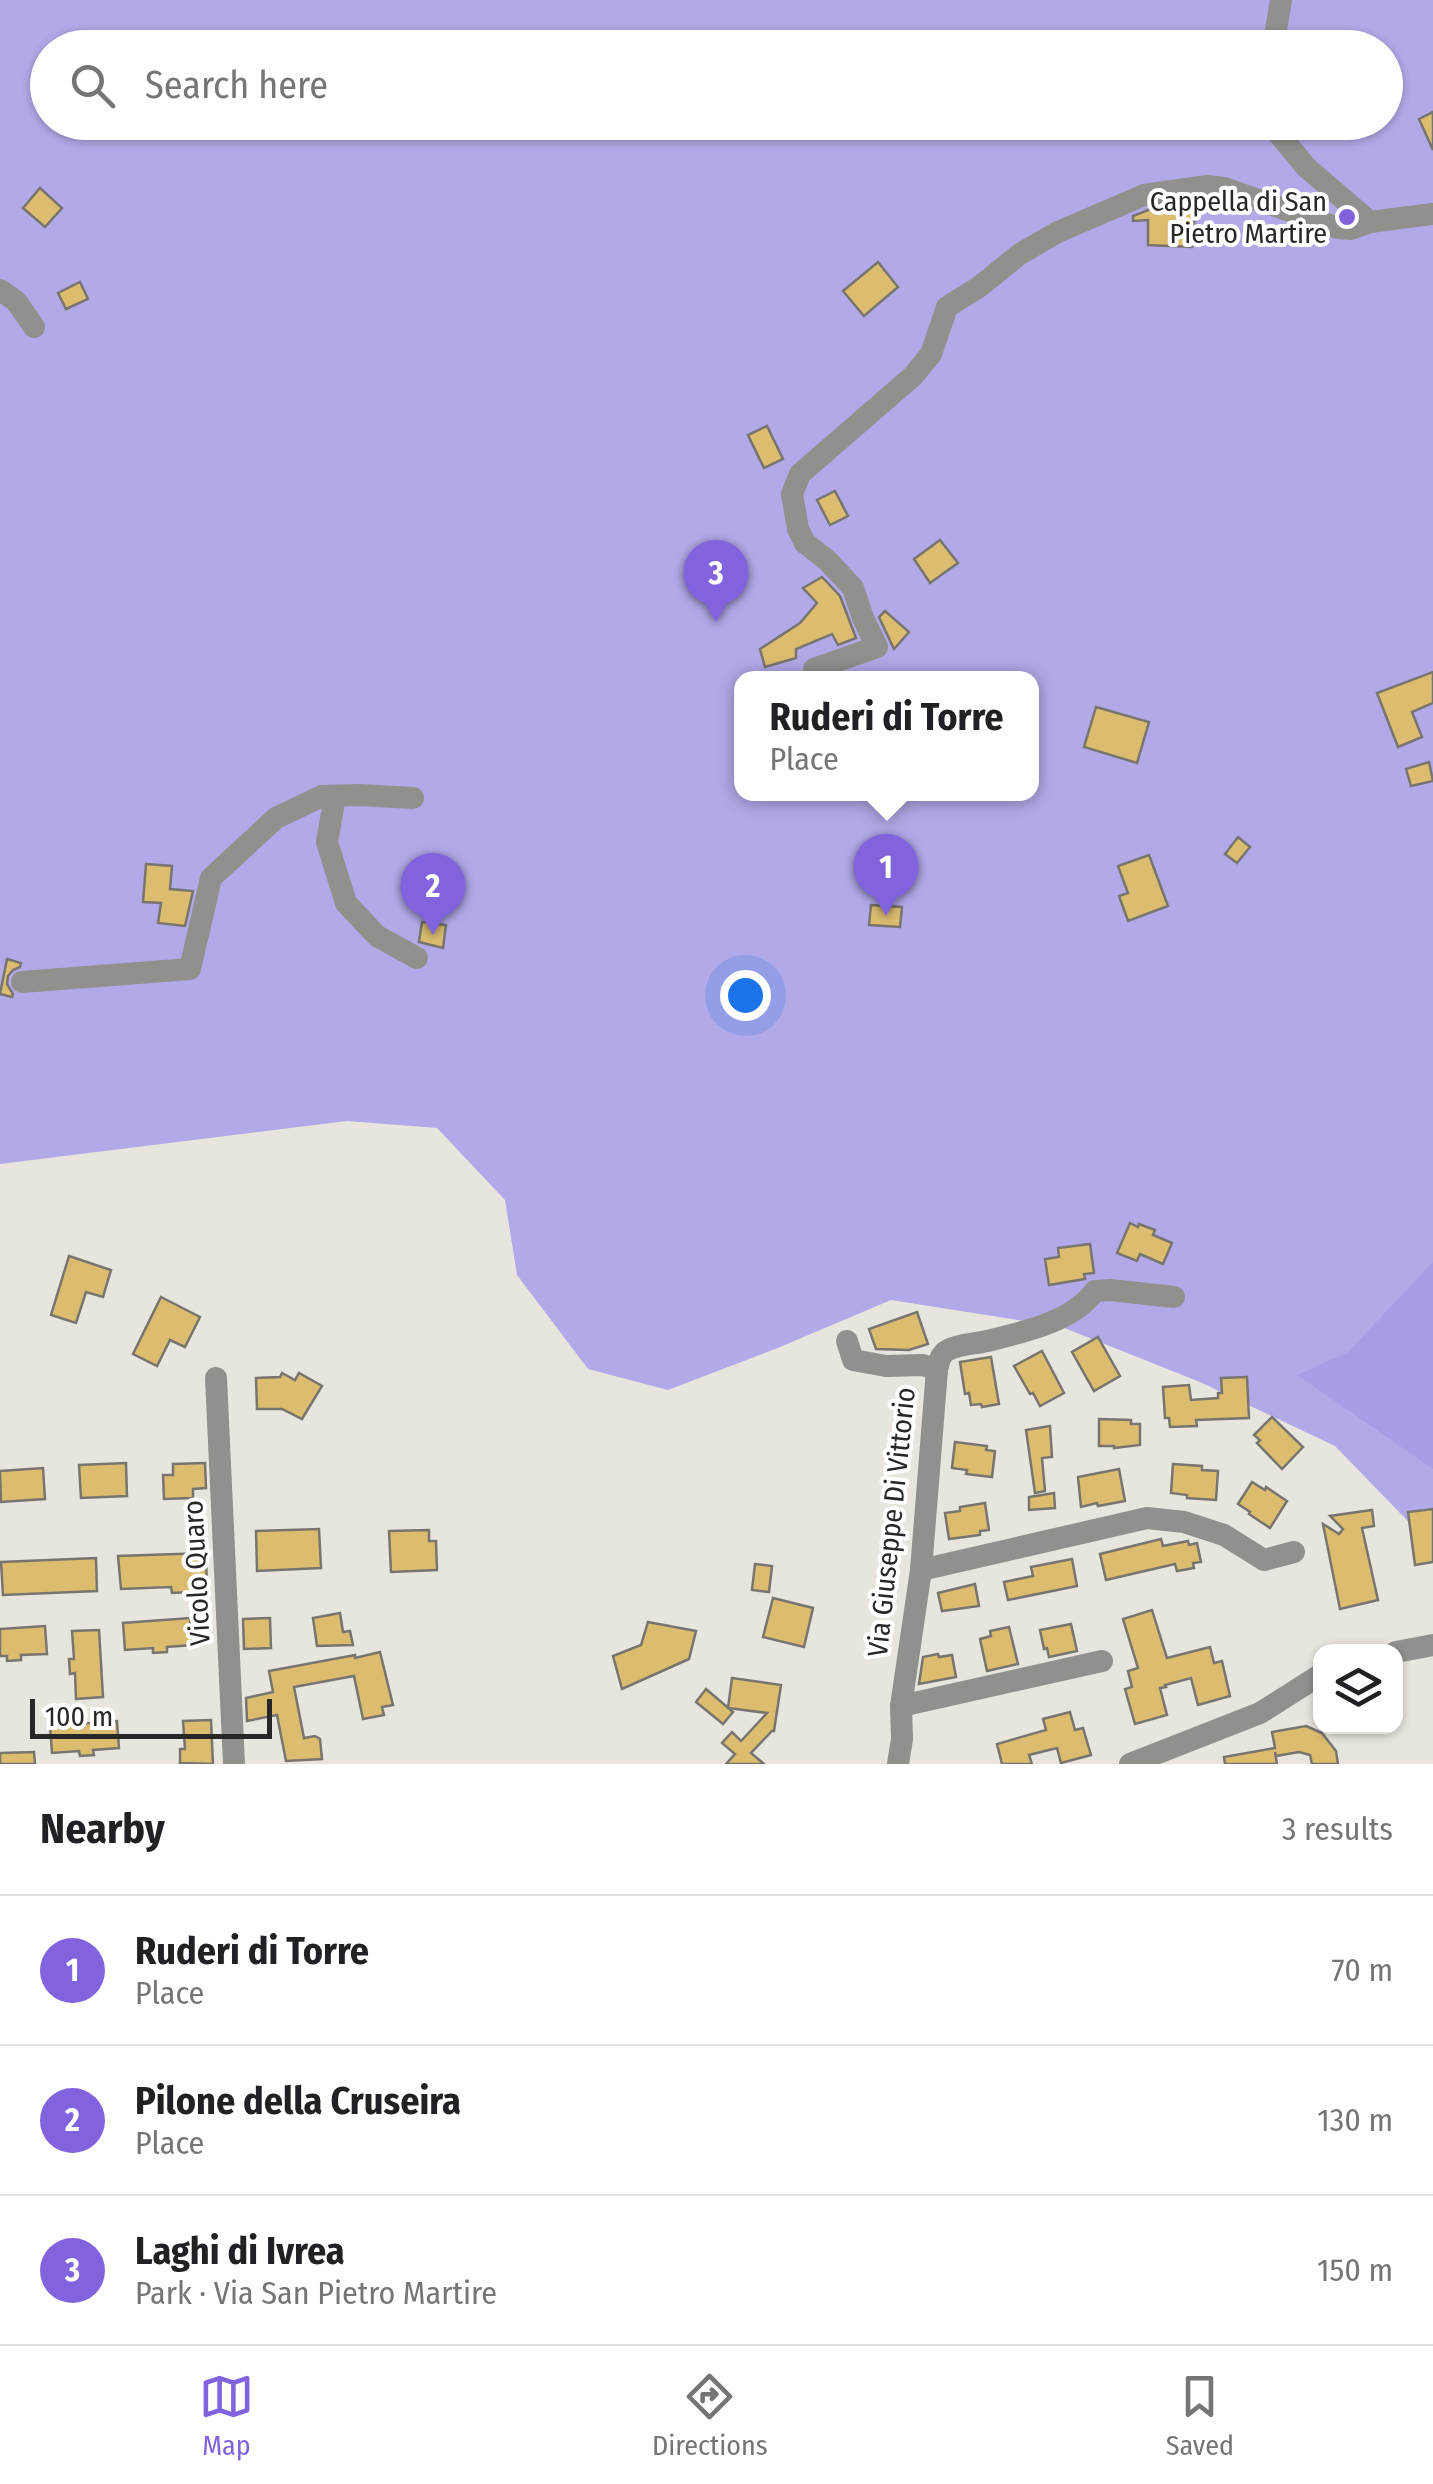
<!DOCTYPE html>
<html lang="en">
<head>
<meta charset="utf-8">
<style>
  :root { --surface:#fff; --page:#f6f6f6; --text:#202124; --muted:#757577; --line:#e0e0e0; --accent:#8163de }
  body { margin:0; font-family:"Fira Sans Condensed",sans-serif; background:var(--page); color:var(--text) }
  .controls { position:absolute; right:30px; bottom:30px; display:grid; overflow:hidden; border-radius:20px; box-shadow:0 2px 8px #0004 }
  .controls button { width:90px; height:90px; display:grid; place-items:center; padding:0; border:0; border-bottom:2px solid var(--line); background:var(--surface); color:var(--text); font:50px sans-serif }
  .scale { position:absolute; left:30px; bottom:25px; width:242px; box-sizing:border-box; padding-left:10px; border:5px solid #282725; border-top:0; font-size:28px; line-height:35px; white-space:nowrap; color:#282725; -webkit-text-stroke:8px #fff; paint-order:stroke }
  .you { position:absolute; left:745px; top:995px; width:35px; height:35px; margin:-25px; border:8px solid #fff; border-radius:50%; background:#1a73e8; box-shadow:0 0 0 15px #1a73e833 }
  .badge { display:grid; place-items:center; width:65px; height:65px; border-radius:50%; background:var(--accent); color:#fff; font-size:32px; font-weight:700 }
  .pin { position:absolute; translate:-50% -82px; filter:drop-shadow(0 2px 5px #0008) }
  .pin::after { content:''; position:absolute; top:52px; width:35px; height:30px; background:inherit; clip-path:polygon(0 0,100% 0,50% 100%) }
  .popup { position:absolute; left:734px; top:671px; width:305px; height:130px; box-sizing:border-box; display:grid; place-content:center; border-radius:20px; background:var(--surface); filter:drop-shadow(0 2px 8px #0005); font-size:32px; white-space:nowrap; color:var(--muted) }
  .popup b { font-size:38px; color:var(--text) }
  .popup::after { content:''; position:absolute; left:50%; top:100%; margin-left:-20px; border:20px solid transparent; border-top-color:var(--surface) }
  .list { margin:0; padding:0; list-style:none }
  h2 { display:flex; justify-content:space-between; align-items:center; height:130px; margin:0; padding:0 40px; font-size:42px }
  h2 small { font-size:32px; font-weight:400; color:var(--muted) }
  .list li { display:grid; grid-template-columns:65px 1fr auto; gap:30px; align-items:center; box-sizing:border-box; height:150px; padding:0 40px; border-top:2px solid var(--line) }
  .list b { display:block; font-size:38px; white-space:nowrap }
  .list p { margin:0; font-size:32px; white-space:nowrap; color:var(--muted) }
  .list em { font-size:32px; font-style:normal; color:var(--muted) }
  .icon { flex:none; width:55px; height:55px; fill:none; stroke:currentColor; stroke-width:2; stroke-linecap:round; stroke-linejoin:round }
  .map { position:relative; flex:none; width:1433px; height:1764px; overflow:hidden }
  .search { position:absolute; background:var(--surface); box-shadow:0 2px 8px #0004; left:30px; right:30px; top:30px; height:110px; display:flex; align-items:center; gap:25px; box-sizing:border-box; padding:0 35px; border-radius:55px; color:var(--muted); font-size:38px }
  .sheet { height:580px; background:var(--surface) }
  nav { display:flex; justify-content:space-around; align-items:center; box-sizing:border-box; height:140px; border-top:2px solid var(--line); background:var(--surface); font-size:28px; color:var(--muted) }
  nav a { display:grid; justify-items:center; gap:5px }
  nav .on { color:var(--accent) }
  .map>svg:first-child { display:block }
  .green { fill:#b2a9e8; fill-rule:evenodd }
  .forest { fill:#a99ee5 }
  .building { fill:#dcbd70; stroke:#78756f; stroke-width:2.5 }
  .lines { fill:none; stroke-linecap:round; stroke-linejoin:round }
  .minor { stroke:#91908d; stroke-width:22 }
  .poi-dot { fill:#8163de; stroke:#fff; stroke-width:4 }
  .labels { text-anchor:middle; stroke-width:8; stroke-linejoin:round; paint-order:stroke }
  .poi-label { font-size:28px; fill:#282725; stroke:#fff; text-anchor:end }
  .street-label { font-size:28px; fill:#282725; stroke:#fff }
</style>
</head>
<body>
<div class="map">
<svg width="1433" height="1764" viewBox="0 0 1433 1764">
  <rect width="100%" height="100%" fill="#e8e5de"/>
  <path class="green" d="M0 0H1433V1547L1335 1446 1200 1382 1062 1327 891 1300 780 1347 668 1390 588 1369 517 1275 505 1200 437 1128 347 1121 0 1164ZM48 48H1386V122H48ZM741 678H1031V794H741Z"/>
  <polygon class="forest" points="1433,1262 1433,1469 1297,1375 1348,1352"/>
  <g class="building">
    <polygon points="1313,32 1316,48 1288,48 1290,37"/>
    <polygon points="1433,112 1433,150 1419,119"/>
    <polygon points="40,188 62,208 45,227 23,208"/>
    <polygon points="1196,203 1192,247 1148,245 1148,220 1133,221 1133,216 1148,210"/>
    <polygon points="878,262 898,287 864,316 843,291"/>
    <polygon points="80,282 88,299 66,309 58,293"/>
    <polygon points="767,426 783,459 764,468 748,435"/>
    <polygon points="835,491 848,516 830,525 817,500"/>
    <polygon points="940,540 958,563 930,583 914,559"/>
    <polygon points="822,577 840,596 856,638 838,645 832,634 796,649 796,658 765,667 760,649 800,623 817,603 803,588"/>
    <polygon points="885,611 909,632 894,649 879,617"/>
    <polygon points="1433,672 1433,703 1412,712 1422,737 1398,747 1377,693"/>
    <polygon points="1096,707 1149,722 1137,763 1084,747"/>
    <polygon points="1429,762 1433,781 1411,786 1406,769"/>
    <polygon points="1238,837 1250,847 1237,863 1225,854"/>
    <polygon points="1149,855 1168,906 1128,921 1119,896 1128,893 1118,866"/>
    <polygon points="146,864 172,866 170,889 193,891 185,926 158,923 161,903 143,902"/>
    <polygon points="871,905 902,907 900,927 869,925"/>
    <polygon points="422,922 446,925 443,948 419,942"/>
    <polygon points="7,959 21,963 20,967 13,970 8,976 7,984 13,994 12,997 0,994"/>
    <polygon points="1130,1223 1138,1227 1139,1224 1155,1230 1153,1235 1172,1243 1163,1264 1140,1254 1137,1261 1117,1253"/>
    <polygon points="1090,1244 1094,1273 1084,1274 1085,1279 1049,1285 1045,1259 1059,1257 1058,1248"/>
    <polygon points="69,1256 111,1270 103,1297 86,1292 76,1323 51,1315"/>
    <polygon points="161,1297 200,1317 185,1347 170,1340 157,1366 133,1354"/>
    <polygon points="917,1312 928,1344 909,1350 876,1349 869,1329"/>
    <polygon points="1098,1337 1120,1376 1094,1391 1072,1352"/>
    <polygon points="1042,1351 1064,1393 1040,1406 1033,1393 1030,1394 1014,1366"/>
    <polygon points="991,1357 999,1404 982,1407 981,1404 971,1405 969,1393 965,1394 960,1362"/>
    <polygon points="282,1373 295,1380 299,1373 322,1386 302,1419 282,1409 257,1409 256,1378 280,1377"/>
    <polygon points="1247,1377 1249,1418 1196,1420 1197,1426 1170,1427 1169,1418 1165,1418 1163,1387 1189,1385 1191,1400 1218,1398 1218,1393 1222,1393 1221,1378"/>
    <polygon points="1272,1417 1303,1447 1282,1469 1257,1443 1260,1440 1254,1435"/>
    <polygon points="1099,1419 1131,1420 1131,1424 1140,1424 1140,1445 1114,1448 1114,1446 1099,1446"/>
    <polygon points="1050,1426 1052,1457 1042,1458 1045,1491 1035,1493 1026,1430"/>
    <polygon points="955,1442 987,1446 986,1450 995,1451 992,1477 966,1474 967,1470 952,1468"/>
    <polygon points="126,1463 127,1496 81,1498 79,1465"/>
    <polygon points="205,1463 206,1488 193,1489 193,1498 164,1499 163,1475 173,1475 173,1464"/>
    <polygon points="1173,1464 1202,1466 1202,1470 1218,1471 1216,1500 1187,1498 1187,1495 1171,1493"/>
    <polygon points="43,1468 45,1499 1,1502 0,1471"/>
    <polygon points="1119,1469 1125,1501 1098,1506 1097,1503 1081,1507 1078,1477"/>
    <polygon points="1252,1482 1265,1490 1266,1487 1287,1501 1270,1528 1249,1514 1250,1512 1238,1504"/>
    <polygon points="1054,1493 1055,1508 1029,1510 1029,1497"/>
    <polygon points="985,1503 989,1530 980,1531 980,1535 949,1539 945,1513 960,1511 960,1507"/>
    <polygon points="1433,1509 1433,1562 1415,1565 1408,1512"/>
    <polygon points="1372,1510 1374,1526 1362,1528 1378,1600 1340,1609 1323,1524 1339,1534 1343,1529 1330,1516"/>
    <polygon points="319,1529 321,1568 257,1571 256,1531"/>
    <polygon points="429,1530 429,1541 436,1541 437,1570 391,1572 389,1531"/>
    <polygon points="1161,1539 1163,1546 1188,1541 1189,1545 1197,1543 1201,1562 1193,1563 1194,1568 1177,1571 1175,1564 1106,1580 1100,1554"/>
    <polygon points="206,1553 207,1591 172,1593 171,1587 121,1589 118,1556"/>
    <polygon points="96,1558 97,1591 3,1595 1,1562"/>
    <polygon points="1072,1559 1077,1586 1008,1600 1004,1582 1033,1576 1031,1567"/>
    <polygon points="755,1564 772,1566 769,1592 752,1590"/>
    <polygon points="975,1584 979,1606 942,1611 938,1593"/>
    <polygon points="773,1598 813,1608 804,1647 763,1637"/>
    <polygon points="1152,1610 1167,1658 1210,1647 1214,1663 1222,1661 1230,1696 1198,1705 1191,1678 1165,1685 1166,1687 1160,1688 1167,1715 1135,1724 1125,1689 1132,1687 1128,1671 1138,1668 1123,1619"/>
    <polygon points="340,1613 343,1632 350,1631 353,1645 317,1646 313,1618"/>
    <polygon points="190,1618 192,1645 167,1647 167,1652 153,1653 153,1648 125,1650 123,1623"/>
    <polygon points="270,1618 271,1648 244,1649 243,1619"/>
    <polygon points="648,1622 696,1631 689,1659 622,1689 613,1656 641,1645"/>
    <polygon points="1071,1624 1077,1651 1049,1657 1047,1648 1044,1649 1040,1630"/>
    <polygon points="45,1626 47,1654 21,1655 21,1660 7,1661 7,1656 0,1656 0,1629"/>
    <polygon points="1009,1627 1018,1664 987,1671 980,1639 991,1636 990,1631"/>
    <polygon points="99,1630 103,1697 76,1699 75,1673 70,1674 69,1659 74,1659 72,1631"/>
    <polygon points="380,1652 393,1705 382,1707 384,1715 363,1719 354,1676 294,1687 304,1738 315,1736 320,1739 322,1759 286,1761 277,1715 247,1721 246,1698 273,1692 269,1671 355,1655 355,1658"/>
    <polygon points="938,1654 939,1657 952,1655 956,1677 919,1684 923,1657"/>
    <polygon points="732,1678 781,1685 774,1731 772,1731 751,1753 764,1764 726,1764 735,1754 722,1743 732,1732 741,1741 767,1713 728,1708"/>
    <polygon points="706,1689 733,1712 723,1724 696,1702"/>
    <polygon points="1070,1712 1075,1730 1083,1728 1091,1755 1061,1763 1057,1748 1029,1755 1032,1764 1002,1764 997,1744 1046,1730 1043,1719"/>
    <polygon points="211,1720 213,1764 180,1763 180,1749 185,1749 183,1721"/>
    <polygon points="117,1721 119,1748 93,1750 94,1755 80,1756 79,1751 52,1753 50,1726"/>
    <polygon points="1306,1726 1322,1733 1336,1751 1338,1764 1312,1764 1310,1755 1299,1752 1276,1756 1275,1752 1277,1764 1225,1764 1224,1757 1275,1748 1272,1732"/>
    <polygon points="34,1752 35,1764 0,1764 0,1753"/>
  </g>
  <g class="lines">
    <g class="minor">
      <polyline points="1273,48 1281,0"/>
      <polyline points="1269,122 1306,167 1370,222"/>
      <polyline points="0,290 16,301 34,327"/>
      <polyline points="816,678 814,669 877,647 863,618 853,588 827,560 805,543 798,529 792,494 800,474 913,376 931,354 947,307 979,287 1020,254 1058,232 1144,195 1207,186 1224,188 1338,228 1351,229 1370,222 1433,214"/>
      <polyline points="335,796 327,842 346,903 377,936 417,958"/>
      <polyline points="22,982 190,969 211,878 276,818 322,796 360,795 413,798"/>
      <polyline points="847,1341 853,1360 886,1366 923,1365 937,1370"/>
      <polyline points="216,1378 234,1764"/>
      <polyline points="921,1570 1147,1518 1184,1522 1224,1535 1264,1560 1294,1552"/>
      <polyline points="1396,1652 1433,1645"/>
      <polyline points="901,1706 1102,1661"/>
      <path d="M898 1764 902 1739 901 1706 921 1570 937 1370C939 1362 940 1354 948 1350 959 1344 975 1344 987 1341 1024 1332 1072 1322 1095 1291L1110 1290 1174 1297"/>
      <polyline points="1130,1764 1260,1713 1320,1675"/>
    </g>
  </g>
  <circle class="poi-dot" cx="1347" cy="217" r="10"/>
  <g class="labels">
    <g class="poi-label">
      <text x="1327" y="211">Cappella di San<tspan x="1327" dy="32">Pietro Martire</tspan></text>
    </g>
    <g class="street-label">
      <text transform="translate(891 1522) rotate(-84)" y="10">Via Giuseppe Di Vittorio</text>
      <text transform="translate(196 1573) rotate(-93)" y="10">Vicolo Quaro</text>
    </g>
  </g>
</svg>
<div class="controls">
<button><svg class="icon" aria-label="layers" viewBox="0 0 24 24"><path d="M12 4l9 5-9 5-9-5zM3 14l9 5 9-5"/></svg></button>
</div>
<div class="scale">100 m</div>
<div class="you"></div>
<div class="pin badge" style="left:886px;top:916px">1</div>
<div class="popup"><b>Ruderi di Torre</b>Place</div>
<div class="pin badge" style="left:433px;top:935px">2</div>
<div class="pin badge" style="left:716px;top:622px">3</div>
<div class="search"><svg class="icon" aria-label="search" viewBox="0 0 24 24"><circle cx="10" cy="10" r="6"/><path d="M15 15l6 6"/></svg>Search here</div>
</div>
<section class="sheet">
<h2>Nearby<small>3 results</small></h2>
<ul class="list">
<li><span class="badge">1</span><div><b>Ruderi di Torre</b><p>Place</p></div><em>70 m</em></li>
<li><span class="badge">2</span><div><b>Pilone della Cruseira</b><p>Place</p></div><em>130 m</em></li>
<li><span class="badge">3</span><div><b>Laghi di Ivrea</b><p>Park · Via San Pietro Martire</p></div><em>150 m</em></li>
</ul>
</section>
<nav>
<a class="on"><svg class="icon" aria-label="map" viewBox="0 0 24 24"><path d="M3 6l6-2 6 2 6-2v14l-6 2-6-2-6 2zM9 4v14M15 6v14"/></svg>Map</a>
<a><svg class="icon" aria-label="directions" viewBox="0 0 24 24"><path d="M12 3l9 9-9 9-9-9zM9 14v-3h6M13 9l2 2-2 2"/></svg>Directions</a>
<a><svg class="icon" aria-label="saved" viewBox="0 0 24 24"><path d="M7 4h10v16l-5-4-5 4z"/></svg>Saved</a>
</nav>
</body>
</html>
